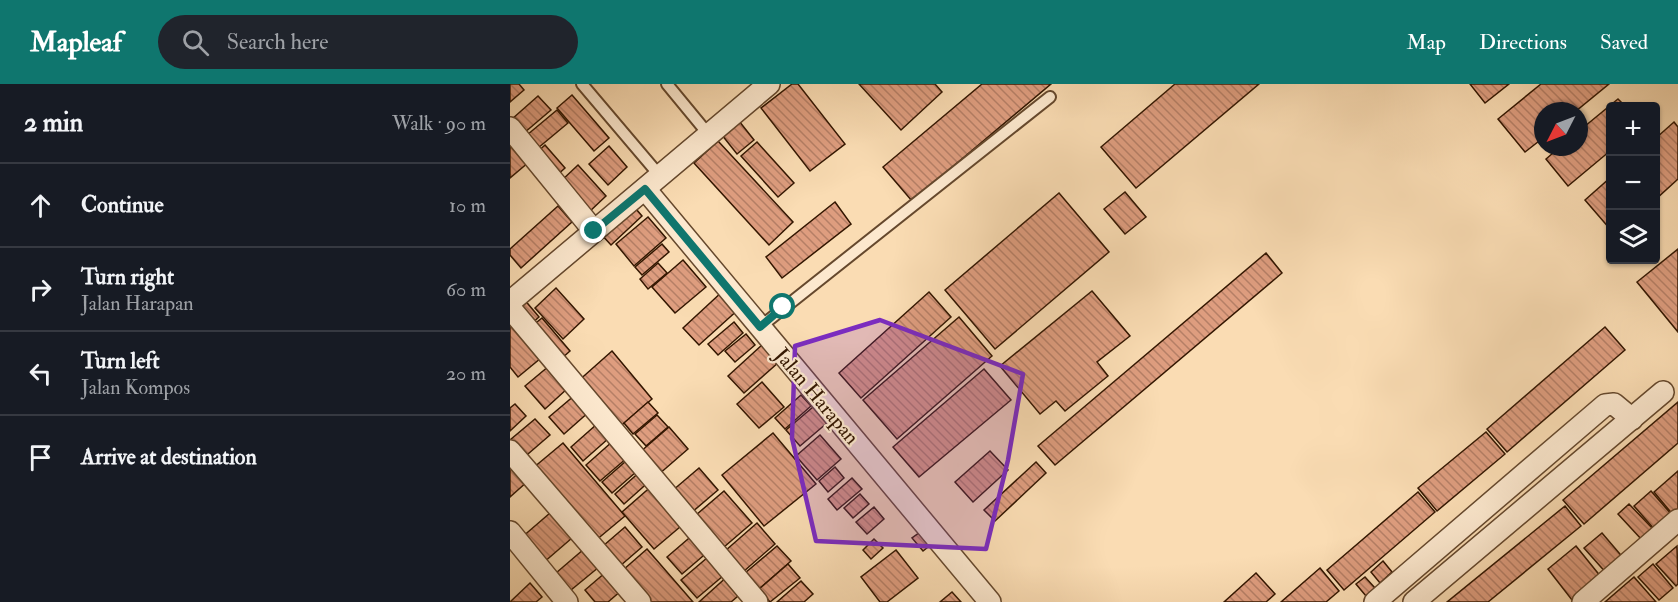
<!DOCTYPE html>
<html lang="en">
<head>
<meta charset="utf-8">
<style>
  :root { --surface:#171b24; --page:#20242c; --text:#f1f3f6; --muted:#9ea1a6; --line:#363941; --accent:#0f766e }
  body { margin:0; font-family:"IM FELL Double Pica",serif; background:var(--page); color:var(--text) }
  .controls { position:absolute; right:18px; top:18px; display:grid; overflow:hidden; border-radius:6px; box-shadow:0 2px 4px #0004 }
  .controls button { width:54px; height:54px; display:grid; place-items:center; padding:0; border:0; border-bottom:2px solid var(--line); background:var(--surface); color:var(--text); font:30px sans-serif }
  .compass { position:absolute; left:1024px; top:18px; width:54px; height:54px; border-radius:50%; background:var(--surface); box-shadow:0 2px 4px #0004; rotate:228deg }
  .stop { position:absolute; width:18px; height:18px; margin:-14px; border:4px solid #0f766e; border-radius:50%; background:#fff }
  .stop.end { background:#0f766e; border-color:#fff; box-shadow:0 2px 6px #0008 }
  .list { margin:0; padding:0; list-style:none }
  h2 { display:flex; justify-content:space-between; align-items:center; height:78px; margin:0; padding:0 24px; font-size:26px }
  h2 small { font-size:20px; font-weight:400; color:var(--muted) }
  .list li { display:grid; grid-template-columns:39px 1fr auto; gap:18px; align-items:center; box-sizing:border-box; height:84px; padding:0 24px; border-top:2px solid var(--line) }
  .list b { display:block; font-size:22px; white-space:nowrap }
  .list p { margin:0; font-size:20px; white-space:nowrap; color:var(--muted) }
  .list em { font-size:20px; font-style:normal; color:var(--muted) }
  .icon { flex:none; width:33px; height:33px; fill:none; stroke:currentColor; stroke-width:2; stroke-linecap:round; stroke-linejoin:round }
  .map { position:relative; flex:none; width:1168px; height:518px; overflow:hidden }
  header { display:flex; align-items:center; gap:36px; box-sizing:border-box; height:84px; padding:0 30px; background:var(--accent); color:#fff }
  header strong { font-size:28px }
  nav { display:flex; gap:33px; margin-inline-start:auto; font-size:21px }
  .search { width:420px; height:54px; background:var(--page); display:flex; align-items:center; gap:15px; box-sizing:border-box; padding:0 21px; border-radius:33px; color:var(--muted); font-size:22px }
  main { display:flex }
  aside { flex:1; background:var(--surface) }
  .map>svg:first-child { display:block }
  .building { fill:url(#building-back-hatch); stroke:#331600; stroke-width:1.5 }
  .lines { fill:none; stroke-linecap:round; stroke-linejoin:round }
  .lane-casing { stroke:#65482d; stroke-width:14 }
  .street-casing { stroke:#65482d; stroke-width:24 }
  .lane { stroke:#fce8ce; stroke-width:10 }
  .street { stroke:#fce8ce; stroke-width:21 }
  .route { stroke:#0f766e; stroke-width:8 }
  .marked { fill:#7b2cbf; fill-opacity:0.2; stroke:#7b2cbf; stroke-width:4.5; stroke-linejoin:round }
  .labels { text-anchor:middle; stroke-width:4.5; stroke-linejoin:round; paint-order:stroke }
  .street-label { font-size:21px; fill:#331600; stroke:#fce8ce }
</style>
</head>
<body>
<header>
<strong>Mapleaf</strong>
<div class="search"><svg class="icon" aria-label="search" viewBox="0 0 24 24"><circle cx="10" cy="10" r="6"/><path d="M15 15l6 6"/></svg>Search here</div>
<nav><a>Map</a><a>Directions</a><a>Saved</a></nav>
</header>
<main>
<aside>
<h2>2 min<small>Walk · 90 m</small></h2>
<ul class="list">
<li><svg class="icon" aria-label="ahead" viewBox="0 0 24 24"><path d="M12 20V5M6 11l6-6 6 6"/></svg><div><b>Continue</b></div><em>10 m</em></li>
<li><svg class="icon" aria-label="right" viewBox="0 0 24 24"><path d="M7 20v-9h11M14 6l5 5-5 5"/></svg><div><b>Turn right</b><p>Jalan Harapan</p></div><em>60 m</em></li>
<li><svg class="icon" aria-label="left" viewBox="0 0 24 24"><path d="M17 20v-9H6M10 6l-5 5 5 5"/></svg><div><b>Turn left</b><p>Jalan Kompos</p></div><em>20 m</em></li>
<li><svg class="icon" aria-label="arrive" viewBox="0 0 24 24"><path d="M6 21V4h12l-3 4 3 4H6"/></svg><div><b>Arrive at destination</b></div></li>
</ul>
</aside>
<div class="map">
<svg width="1168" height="518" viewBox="0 0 1168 518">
  <defs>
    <pattern id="building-back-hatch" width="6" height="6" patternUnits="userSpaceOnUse" patternTransform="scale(1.5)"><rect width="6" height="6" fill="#de9d7f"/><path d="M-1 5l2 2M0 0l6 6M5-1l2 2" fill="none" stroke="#b57f66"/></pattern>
  </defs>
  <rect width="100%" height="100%" fill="#fadcb3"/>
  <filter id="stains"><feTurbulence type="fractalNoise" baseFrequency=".00333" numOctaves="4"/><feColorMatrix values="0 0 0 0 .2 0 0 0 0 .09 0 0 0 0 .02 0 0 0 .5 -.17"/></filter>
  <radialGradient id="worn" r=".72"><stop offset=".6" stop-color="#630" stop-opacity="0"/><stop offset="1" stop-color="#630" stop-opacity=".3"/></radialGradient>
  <g class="building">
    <polygon points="0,0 9,0 14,6 0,18"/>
    <polygon points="282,0 288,0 335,60 300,87 251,24"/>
    <polygon points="349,0 425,0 432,8 391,46"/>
    <polygon points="472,0 541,0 402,117 373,83"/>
    <polygon points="665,0 749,0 626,104 591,63"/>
    <polygon points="960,0 999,0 975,19"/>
    <polygon points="1031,0 1099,0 1066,27 1033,27 1033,54 1015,68 988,35"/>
    <polygon points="62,11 99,54 84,67 47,24"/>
    <polygon points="28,12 41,26 14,49 2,35"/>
    <polygon points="1108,15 1115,22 1100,22 1100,67 1058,102 1036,75 1050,63 1069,63 1069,47"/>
    <polygon points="47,26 58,39 28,64 17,51"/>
    <polygon points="229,37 244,56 227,70 212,51"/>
    <polygon points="1164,38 1168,43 1168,95 1146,115 1146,54"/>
    <polygon points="208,57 283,138 259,161 184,79"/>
    <polygon points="247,58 284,99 268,113 231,72"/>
    <polygon points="4,60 19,78 0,94 0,64"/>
    <polygon points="35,61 55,84 44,94 24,71"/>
    <polygon points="99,62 117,83 98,101 79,80"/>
    <polygon points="68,81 96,112 78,129 50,98"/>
    <polygon points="1100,94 1100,145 1075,116"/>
    <polygon points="615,108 636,133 615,150 594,125"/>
    <polygon points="549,109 599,168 485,265 435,206"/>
    <polygon points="325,118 341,140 272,194 256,173"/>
    <polygon points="121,119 132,132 101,161 90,149"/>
    <polygon points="48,122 62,138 11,184 0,171 0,165"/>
    <polygon points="138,133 156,154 124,182 106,160"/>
    <polygon points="152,160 159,168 132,191 125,183"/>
    <polygon points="1168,165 1168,248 1127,198"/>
    <polygon points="756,169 772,189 545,381 528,362"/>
    <polygon points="173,176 196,203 165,229 142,203"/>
    <polygon points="148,179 157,189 138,205 130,195"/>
    <polygon points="46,204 74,235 53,255 25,224"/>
    <polygon points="214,206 230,224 189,261 173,244"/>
    <polygon points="582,207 620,252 587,278 598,292 555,327 546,317 530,330 490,282"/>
    <polygon points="419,208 441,233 351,314 329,289"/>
    <polygon points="13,214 29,233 19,242 3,223"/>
    <polygon points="449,233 482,272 387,355 353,316"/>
    <polygon points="32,234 60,267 51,275 22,242"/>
    <polygon points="224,238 233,249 208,271 198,260"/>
    <polygon points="0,239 37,269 8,293 0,283"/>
    <polygon points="1095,243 1115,266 997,368 977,345"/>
    <polygon points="236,250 245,261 225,278 215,267"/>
    <polygon points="253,260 269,278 234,309 218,292"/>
    <polygon points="102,267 142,315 106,346 66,299"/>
    <polygon points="39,282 58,304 35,325 15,302"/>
    <polygon points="474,285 501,316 409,393 383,363"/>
    <polygon points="252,298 274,323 249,344 227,320"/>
    <polygon points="65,311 80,327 54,350 39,333"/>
    <polygon points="291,311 301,322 275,345 265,334"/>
    <polygon points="138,318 148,329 123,350 114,339"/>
    <polygon points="1168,318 1168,359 1074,440 1053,416"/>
    <polygon points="5,320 16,332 0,347 0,324"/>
    <polygon points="303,323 317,339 290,362 276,346"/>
    <polygon points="147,331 158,343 136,362 125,350"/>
    <polygon points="25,335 40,351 11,376 0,364 0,356"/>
    <polygon points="87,340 99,354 73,377 61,363"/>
    <polygon points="159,343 178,365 148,391 129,369"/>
    <polygon points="976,348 995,370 927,427 908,404"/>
    <polygon points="263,349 306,400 254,442 212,391"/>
    <polygon points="310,351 331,375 307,396 286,372"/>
    <polygon points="103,357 117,374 90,397 76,381"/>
    <polygon points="53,359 115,432 85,457 23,384"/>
    <polygon points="480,367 498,386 463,418 445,398"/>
    <polygon points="0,376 18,397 0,413"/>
    <polygon points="116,377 126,388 102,409 92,398"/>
    <polygon points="526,378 536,389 485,437 474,426"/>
    <polygon points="325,383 334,394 318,408 309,397"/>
    <polygon points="189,384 208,406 181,429 162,407"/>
    <polygon points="133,385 142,395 114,420 105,410"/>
    <polygon points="1168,387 1168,429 1164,432 1144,408"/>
    <polygon points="342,394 352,405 327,426 318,415"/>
    <polygon points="144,400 177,437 144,465 112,428"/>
    <polygon points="214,407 242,439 214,463 186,431"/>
    <polygon points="1141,407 1162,431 1145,446 1124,422"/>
    <polygon points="908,408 925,428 834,506 817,486"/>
    <polygon points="350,410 359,420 343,434 334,424"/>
    <polygon points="1119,420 1144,446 1132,456 1108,430"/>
    <polygon points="1055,422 1071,442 978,518 937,518"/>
    <polygon points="364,423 374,435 357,450 346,438"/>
    <polygon points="40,429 62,454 33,479 11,454"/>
    <polygon points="247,439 265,460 233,488 215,467"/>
    <polygon points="115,443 132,463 110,482 93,462"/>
    <polygon points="413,446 423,459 413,467 402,454"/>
    <polygon points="185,449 200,466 172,490 157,473"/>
    <polygon points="1092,449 1115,476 1098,491 1074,464"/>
    <polygon points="364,455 373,464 361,475 353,466"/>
    <polygon points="267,462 281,477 249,505 235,489"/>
    <polygon points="1066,462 1091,493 1062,516 1038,485"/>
    <polygon points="1167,462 1168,500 1166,502 1146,480"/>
    <polygon points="74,465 89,483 61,506 46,489"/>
    <polygon points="137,465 183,518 140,518 113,486"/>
    <polygon points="386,466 408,494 377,518 370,518 351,493"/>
    <polygon points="204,468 220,486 187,514 171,496"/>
    <polygon points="873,477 882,488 870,499 861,488"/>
    <polygon points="278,480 290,494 260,518 249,505"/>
    <polygon points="1143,480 1163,504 1149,516 1128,493"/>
    <polygon points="810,484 829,507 816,518 771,518"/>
    <polygon points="96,488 112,506 98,518 85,518 75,506"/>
    <polygon points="746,489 765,510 756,518 714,518"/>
    <polygon points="220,490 234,507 221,518 189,518"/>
    <polygon points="855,493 865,504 856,512 846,500"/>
    <polygon points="1124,493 1146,518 1095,518"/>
    <polygon points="291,497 303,510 294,518 267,518"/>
    <polygon points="20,499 32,513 26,518 0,518"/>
    <polygon points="442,508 451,518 430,518"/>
  </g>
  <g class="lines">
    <g class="lane-casing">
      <g id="lane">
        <polyline points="72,0 150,92"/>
        <polyline points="157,0 199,51"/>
        <polyline points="250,243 540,13"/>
      </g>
    </g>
    <g class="street-casing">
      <g id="street">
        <polyline points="0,44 84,147"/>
        <polyline points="135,105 480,518"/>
        <polyline points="0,218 259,0"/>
        <polyline points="0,224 247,518"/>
        <polyline points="0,367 130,518"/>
        <polyline points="0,448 57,518"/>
        <polyline points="865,518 1095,321 1104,320 1122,335"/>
        <polyline points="904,518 1153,308"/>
        <polyline points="1073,518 1168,436"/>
      </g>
    </g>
    <use href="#lane" class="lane"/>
    <use href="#street" class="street"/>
  </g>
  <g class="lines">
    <polyline class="route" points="84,147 135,105 250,243 273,223"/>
  </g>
  <path class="marked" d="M370 236 513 290 498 376 476 465 306 457 282 354 285 262Z"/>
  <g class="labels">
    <g class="street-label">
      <text transform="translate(307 312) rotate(50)" y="7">Jalan Harapan</text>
    </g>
  </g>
  <rect width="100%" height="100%" filter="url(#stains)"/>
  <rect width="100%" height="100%" fill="url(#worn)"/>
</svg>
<div class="controls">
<button>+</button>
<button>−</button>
<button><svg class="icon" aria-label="layers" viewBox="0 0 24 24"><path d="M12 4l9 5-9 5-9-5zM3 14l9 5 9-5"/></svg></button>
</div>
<svg class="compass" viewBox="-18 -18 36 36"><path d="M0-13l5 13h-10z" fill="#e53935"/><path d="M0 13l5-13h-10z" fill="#9ea1a6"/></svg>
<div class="stop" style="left:273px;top:223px"></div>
<div class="stop end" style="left:84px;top:147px"></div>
</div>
</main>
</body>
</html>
